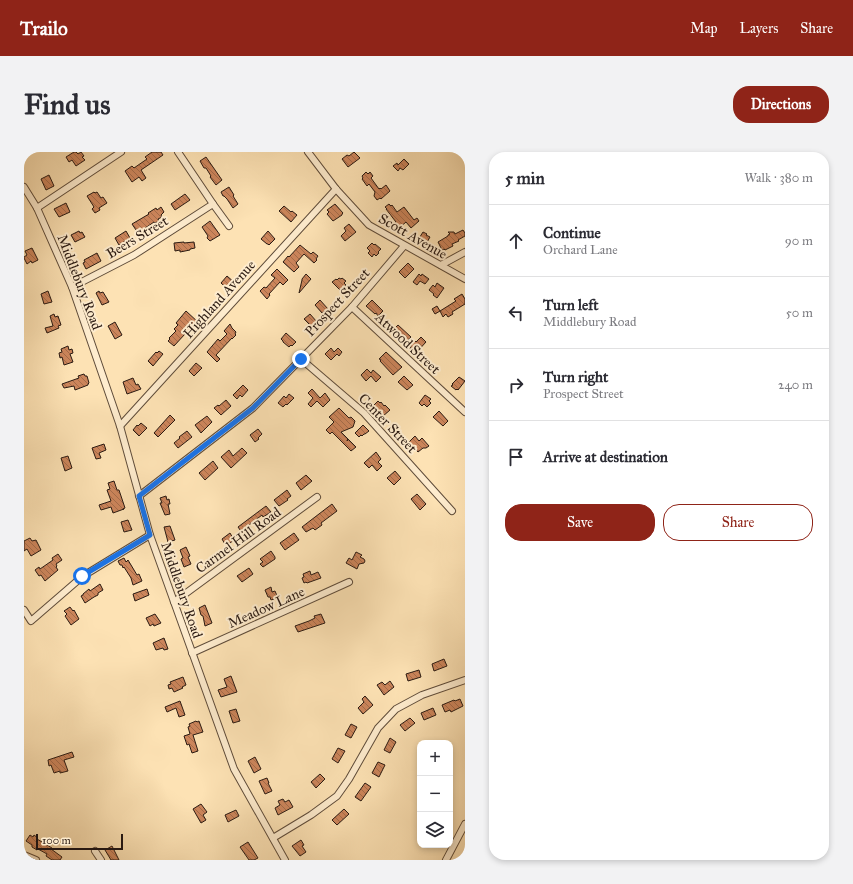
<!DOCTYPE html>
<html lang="en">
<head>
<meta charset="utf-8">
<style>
  :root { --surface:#fff; --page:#f2f2f3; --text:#2b2b33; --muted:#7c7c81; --line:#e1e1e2; --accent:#8f2418 }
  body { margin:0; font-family:"IM FELL Great Primer",serif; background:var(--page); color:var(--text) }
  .controls { position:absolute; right:12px; bottom:12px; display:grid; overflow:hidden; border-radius:8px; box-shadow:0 2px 6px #0003 }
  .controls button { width:36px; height:36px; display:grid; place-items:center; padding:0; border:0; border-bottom:1px solid var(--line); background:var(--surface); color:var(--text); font:20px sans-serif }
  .scale { position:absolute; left:12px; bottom:10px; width:87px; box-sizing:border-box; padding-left:4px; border:2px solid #2a1a12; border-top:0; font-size:11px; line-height:14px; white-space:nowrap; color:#2a1a12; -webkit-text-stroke:3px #feecce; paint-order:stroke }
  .stop { position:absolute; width:12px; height:12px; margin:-9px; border:3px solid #1a73e8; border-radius:50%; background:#fff }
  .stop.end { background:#1a73e8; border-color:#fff; box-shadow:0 1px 4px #0008 }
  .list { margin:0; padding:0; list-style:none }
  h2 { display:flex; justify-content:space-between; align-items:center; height:52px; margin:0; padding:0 16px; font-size:17px }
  h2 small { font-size:13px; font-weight:400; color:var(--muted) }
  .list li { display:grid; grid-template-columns:26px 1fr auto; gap:12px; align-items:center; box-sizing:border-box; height:72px; padding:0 16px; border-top:1px solid var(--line) }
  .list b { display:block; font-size:15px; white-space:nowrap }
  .list p { margin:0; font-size:13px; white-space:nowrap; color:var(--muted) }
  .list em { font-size:13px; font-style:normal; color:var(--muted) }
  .actions { display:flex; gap:8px; padding:12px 16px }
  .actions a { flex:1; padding:9px 0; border:1px solid var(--accent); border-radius:16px; text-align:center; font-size:14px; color:var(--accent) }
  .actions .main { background:var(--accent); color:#fff }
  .icon { flex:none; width:22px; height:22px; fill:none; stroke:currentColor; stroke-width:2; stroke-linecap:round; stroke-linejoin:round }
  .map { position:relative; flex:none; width:441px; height:708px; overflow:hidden; border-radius:16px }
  header { display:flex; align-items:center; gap:24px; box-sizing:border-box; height:56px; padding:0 20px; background:var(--accent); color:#fff }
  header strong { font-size:19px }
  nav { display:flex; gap:22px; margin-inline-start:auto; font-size:14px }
  .intro { display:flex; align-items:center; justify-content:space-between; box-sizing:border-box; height:96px; padding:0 24px }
  h1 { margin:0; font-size:28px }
  .button { padding:10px 18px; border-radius:16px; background:var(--accent); color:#fff; font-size:14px; font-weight:700 }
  main { display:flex; gap:24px; padding:0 24px }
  aside { flex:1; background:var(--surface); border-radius:16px; box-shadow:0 2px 6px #0003 }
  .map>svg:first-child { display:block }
  .building { fill:url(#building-back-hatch); stroke:#2a1a12 }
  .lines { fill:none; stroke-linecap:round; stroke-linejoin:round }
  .minor-casing { stroke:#5f4c3a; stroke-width:8 }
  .minor { stroke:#feecce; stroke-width:6 }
  .route { stroke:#1a73e8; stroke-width:5 }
  .labels { text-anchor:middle; stroke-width:4; stroke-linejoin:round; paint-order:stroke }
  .street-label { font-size:14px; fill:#2a1a12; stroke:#feecce }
</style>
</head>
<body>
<header>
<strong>Trailo</strong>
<nav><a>Map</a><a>Layers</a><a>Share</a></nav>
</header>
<div class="intro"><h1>Find us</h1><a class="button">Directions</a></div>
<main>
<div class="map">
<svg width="441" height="708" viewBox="0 0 441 708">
  <defs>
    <pattern id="building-back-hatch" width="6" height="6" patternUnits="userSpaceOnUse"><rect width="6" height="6" fill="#cc855b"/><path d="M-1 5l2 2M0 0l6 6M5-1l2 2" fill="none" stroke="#a66c4a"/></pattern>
  </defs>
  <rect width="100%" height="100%" fill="#fde2b4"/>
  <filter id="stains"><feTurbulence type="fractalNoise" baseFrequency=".005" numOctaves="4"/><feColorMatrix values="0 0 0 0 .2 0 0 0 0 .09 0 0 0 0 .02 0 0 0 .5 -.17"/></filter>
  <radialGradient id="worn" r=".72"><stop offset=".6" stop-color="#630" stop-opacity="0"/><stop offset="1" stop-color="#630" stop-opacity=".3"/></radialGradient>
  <g class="building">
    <polygon points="50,0 52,0 54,2 57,0 60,4 58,5 61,8 52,14 48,8 45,10 42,5"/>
    <polygon points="128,0 137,0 139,3 117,18 122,26 118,29 115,25 108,30 101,19 108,14 110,16 123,7 121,5"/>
    <polygon points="330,0 336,6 324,15 318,7 323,3 325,4"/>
    <polygon points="182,5 198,28 192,33 186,25 187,24 182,16 180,16 176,9"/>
    <polygon points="380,7 385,12 379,18 376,16 374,19 369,14 373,11 374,13"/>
    <polygon points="342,20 344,22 346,20 349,24 347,26 355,37 356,36 357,37 362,33 366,39 357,47 356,46 353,48 350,44 351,40 345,32 343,34 338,27 339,26 338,24"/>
    <polygon points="25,23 30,34 22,38 17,27"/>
    <polygon points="205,35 210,43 209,44 214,52 209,56 203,47 200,44 199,44 197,40"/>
    <polygon points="70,40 71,41 73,40 77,46 79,45 83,51 75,56 76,58 71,61 68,57 70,55 63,44"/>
    <polygon points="161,42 166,48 151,58 147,52"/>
    <polygon points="42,51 46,60 35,65 30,57"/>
    <polygon points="311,52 319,61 318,62 318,63 309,69 303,62 305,60 303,58"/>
    <polygon points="365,52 367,54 368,53 373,60 380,55 390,68 393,66 395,69 387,76 382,70 374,77 370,71 372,70 362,57 363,57 361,55"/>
    <polygon points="260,54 267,60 268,59 273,63 267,70 255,59"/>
    <polygon points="137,55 140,60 137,63 138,65 134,67 135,69 131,71 130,70 114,81 108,72 125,62 124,61 132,56 133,58"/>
    <polygon points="186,69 196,83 186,89 183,86 184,84 178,75"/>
    <polygon points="325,72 332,80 321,89 317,84 322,79 320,76"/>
    <polygon points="439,78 441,81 441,84 434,88 435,89 428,92 429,94 421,98 420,97 418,98 414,90 424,84 424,83 426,82 424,80 430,80 431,82"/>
    <polygon points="55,79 56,81 58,80 61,85 51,90 47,83"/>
    <polygon points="102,79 106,86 95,93 91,86"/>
    <polygon points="244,79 251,87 245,93 244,92 243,92 237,87"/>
    <polygon points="399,80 403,82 402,83 406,85 402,92 394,88"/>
    <polygon points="160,90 160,91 170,90 171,96 166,97 166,98 156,100 156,98 151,99 150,91"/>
    <polygon points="348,91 350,93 351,92 357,97 354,100 355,101 352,104 350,102 348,105 344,101 346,99 343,96"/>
    <polygon points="276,93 287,102 289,100 294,104 292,107 293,108 290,111 280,102 272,111 275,115 270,120 259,110 264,104 265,105"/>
    <polygon points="8,96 14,108 8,111 7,109 3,112 0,106 0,105 3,103 1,99"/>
    <polygon points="73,101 77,109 62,117 59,111 61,110 60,108"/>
    <polygon points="384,111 390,117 381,126 375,120"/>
    <polygon points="253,117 264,128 259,133 256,130 245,142 246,143 243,147 236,139 240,135 242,136 251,126 247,123"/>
    <polygon points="282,122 287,127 275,141 278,128 278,127"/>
    <polygon points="395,122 397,124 398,122 405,127 401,132 396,129 393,133 389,130"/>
    <polygon points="203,124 211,131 205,138 197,131"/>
    <polygon points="315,126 317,127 318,126 322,129 320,131 322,133 317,139 308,130 312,127 313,128"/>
    <polygon points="413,131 420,136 413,146 409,143 410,142 405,138 409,133 411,135"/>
    <polygon points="24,139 28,150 20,152 17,142"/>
    <polygon points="75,139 76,141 79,140 85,150 78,153 72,141"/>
    <polygon points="438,142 441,147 441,152 428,160 429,162 424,165 422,162 419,165 416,159 411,162 408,157 413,154 416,159 432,149 430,147"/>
    <polygon points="296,148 304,157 298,161 291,153"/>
    <polygon points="348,148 359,159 354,164 352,161 351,162 342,154"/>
    <polygon points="162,159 175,171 170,177 169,176 162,183 161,182 150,194 144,189 146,187 145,186 152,179 150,177 154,173 152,171"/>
    <polygon points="30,162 31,165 34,164 37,173 34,174 35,176 23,181 21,176 29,174 26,164"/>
    <polygon points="286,162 293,170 288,175 280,167"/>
    <polygon points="91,170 98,183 91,187 84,174"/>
    <polygon points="206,172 208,176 212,180 211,182 212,183 208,187 208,186 192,203 196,207 193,210 183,200 194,187 196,189 203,182 200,179"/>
    <polygon points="374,173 387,185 380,192 375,188 377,186 369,178"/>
    <polygon points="262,181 272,190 268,194 267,193 265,195 259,190 259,189 257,187"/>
    <polygon points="397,185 402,190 391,202 386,197 389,187 392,190"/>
    <polygon points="44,194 45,198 48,197 49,201 46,202 49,210 40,213 38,205 36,206 35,201 38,200 37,197"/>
    <polygon points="307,196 310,200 314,196 318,200 315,204 313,202 307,208 301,202"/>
    <polygon points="135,199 139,202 129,214 124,209 132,200 133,201"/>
    <polygon points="362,200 378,215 369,223 356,209 357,208 355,207"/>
    <polygon points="172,211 178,216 170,224 165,219"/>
    <polygon points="343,217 347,221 349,218 357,225 352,230 347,224 342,229 337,223"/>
    <polygon points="60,222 61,224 63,224 65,231 64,232 64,233 51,238 50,234 40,236 38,232 55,226 54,224"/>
    <polygon points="380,224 389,233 383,238 374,230"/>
    <polygon points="435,225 441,229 434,238 433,237 432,238 427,234 429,233 428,232"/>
    <polygon points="109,226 112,233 114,232 117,237 103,242 99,230"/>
    <polygon points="219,233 224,238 218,245 216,243 213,247 209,243"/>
    <polygon points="288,237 296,246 301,241 306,248 299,255 293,249 287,255 284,252 289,246 284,241"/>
    <polygon points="265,242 270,246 263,253 262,252 259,255 254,251 260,244 262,246"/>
    <polygon points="401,243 407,247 405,249 407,251 403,255 400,252 398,254 395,251"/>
    <polygon points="202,248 207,254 197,263 190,256 194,253 195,254"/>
    <polygon points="354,249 356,251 357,250 360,254 361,253 366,258 358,265 354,261 353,262 347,256"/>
    <polygon points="315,256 325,266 327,265 331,269 329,275 317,280 324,287 323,289 324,287 332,295 327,299 308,280 306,282 302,278 310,270 305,265"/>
    <polygon points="415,259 424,269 419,274 409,265"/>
    <polygon points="146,263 151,268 134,285 130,281"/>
    <polygon points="183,264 188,270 177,281 171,273"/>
    <polygon points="117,271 123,276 115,284 109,278 113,273 114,274"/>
    <polygon points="339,273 345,279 341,282 340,282 338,284 337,283 335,285 331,281"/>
    <polygon points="234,277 238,282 234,286 235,287 231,290 226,283"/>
    <polygon points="163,279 168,285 154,296 150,291 156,286 155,285"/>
    <polygon points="391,284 395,289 398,286 405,294 402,296 399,296 394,300 385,290"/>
    <polygon points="80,292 82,298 75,301 77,306 72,307 68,296"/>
    <polygon points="218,296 223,301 207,316 197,305 205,298 209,304"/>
    <polygon points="352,300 357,307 354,310 358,314 353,319 348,313 345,316 340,311"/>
    <polygon points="44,304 48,316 41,319 37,306"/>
    <polygon points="189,309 194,316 181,328 175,321"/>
    <polygon points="371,319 377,326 370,333 363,326"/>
    <polygon points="282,323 288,329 277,338 272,331"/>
    <polygon points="90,329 93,338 95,338 101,356 99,357 100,357 89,361 87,355 77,358 75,353 87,349 83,338 86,337 84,331"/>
    <polygon points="263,338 267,344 263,347 264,348 255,354 250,348"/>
    <polygon points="393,342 402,352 396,358 387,347"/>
    <polygon points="142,344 143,348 145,347 146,352 144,352 146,362 141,363 136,351 138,351 136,346"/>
    <polygon points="308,352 313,359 297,371 298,373 291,378 289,376 282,380 278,375"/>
    <polygon points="242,354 247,360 239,365 238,363 225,373 227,376 219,382 214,375"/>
    <polygon points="104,368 108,378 100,380 97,370"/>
    <polygon points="146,374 151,388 144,390 140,375"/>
    <polygon points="206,381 210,388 202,394 198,387"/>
    <polygon points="270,381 275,388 261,398 256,391"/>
    <polygon points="6,386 8,389 12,388 17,398 7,404 3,397 0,399 0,389"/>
    <polygon points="162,395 166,404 164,405 167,412 160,415 157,407 159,406 156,398"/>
    <polygon points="247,399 251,405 251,407 239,415 236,412 239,410 236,407"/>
    <polygon points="332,400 338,403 336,405 340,407 341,409 340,411 335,412 333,417 322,411 325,406 328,408"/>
    <polygon points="34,402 38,408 32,412 33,414 32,415 34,418 21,429 17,423 15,424 11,418 15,415 16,417 29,408 28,406"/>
    <polygon points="100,406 102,410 104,408 113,423 115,422 118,429 109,433 107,426 100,415 99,416 98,413 96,413 94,409"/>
    <polygon points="225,416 229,422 218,430 213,424"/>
    <polygon points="286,419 287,423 294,420 297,426 283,431 282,430 280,431 278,426 280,425 279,422"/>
    <polygon points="76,432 79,438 74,441 74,443 70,445 61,451 57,444 59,443 59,442 65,437 66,439"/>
    <polygon points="247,435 248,440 251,439 254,446 247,448 246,445 244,445 241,438"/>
    <polygon points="123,437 125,443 111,449 109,442"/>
    <polygon points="181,453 188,471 181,474 179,464 177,463 175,456"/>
    <polygon points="46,455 49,459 50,458 55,467 47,473 41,464 43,462 40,459"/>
    <polygon points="131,462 137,471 130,474 129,472 126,474 122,466"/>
    <polygon points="297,462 301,471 274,480 271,474 285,469 291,466 290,464"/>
    <polygon points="140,486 144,497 140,498 139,496 132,498 129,491"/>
    <polygon points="420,507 423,514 410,519 408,512"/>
    <polygon points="395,518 397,525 384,529 382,522"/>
    <polygon points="207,524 213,540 197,545 194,538 203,535 200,527"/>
    <polygon points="159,525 162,533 158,535 159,536 150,540 148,536 145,537 144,533 147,532 146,530"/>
    <polygon points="366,529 370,535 360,543 353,533 358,530 361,533"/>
    <polygon points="341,544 349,553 339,562 334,556 340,550 338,547"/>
    <polygon points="436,547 439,554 427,560 426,558 421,560 418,553 430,548 431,549"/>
    <polygon points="156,549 161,563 155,565 152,556 143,560 141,555"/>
    <polygon points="409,556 412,563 400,568 397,561"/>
    <polygon points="212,557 216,569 209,571 205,559"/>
    <polygon points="386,566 391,571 381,579 376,573"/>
    <polygon points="172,569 173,570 175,569 179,580 169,583 174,599 168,601 165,592 163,593 160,584 166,582 164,575 166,574 165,572"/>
    <polygon points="327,572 333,575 327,586 321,583"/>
    <polygon points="366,586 372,590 366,601 360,598"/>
    <polygon points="314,596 321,599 314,611 308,607"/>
    <polygon points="48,600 50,605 40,608 44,619 36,621 36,619 30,621 27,613 25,614 24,608"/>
    <polygon points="231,605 237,617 230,621 224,609"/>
    <polygon points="354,610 361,613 355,625 348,621"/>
    <polygon points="296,622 301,627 292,636 287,630"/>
    <polygon points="243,626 245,631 244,631 248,639 241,642 235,629"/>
    <polygon points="341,631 347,635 337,649 331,645"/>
    <polygon points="259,647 261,650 265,648 269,655 254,663 251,656 256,653 254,649"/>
    <polygon points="177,652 183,660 179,663 182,668 177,671 169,657"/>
    <polygon points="320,657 325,662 313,673 308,668"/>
    <polygon points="212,658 215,664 204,670 201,663"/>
    <polygon points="6,683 9,685 10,683 14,686 13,687 28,696 27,697 38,705 36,708 28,708 22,704 23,702 14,697 13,698 8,695 8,693 2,689"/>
    <polygon points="277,688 280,693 278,694 282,700 276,704 268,694"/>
    <polygon points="224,690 234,706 230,708 225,708 216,695"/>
    <polygon points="88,694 95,708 87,708 81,698"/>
  </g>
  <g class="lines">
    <g class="minor-casing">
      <g id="minor">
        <polyline points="154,0 189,52 205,74"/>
        <polyline points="284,0 312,37 345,73 441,127"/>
        <polyline points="0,35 13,56 48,135 96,274 126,383 210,617 261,708"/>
        <polyline points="13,56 97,0"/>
        <polyline points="417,113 441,100"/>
        <polyline points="48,135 110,103 189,52"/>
        <polyline points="328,155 441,260"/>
        <polyline points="277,207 340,261 428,359"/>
        <polyline points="96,274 312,37"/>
        <polyline points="115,344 229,256 328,155 380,94"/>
        <polyline points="150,450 293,345"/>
        <polyline points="0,458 7,469 59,424 126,383"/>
        <polyline points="168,501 325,430"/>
        <polyline points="249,686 287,663 313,644 325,627 354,576 372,557 398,543 441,528"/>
        <polyline points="71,699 77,708"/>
        <polyline points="0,703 12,708"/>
        <polyline points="422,708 441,672"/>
      </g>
    </g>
    <use href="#minor" class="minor"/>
  </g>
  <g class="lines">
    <polyline class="route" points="58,424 126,383 115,344 229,256 277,207"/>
  </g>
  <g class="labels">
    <g class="street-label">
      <text transform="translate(389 84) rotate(30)" y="5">Scott Avenue</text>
      <text transform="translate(113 85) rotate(-31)" y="5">Beers Street</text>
      <text transform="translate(56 130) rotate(69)" y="5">Middlebury Road</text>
      <text transform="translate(195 147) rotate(-48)" y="5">Highland Avenue</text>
      <text transform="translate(313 150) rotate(-47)" y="5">Prospect Street</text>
      <text transform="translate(384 191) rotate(43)" y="5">Atwood Street</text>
      <text transform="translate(364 271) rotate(46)" y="5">Center Street</text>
      <text transform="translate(214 388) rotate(-36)" y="5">Carmel Hill Road</text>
      <text transform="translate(158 438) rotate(71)" y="5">Middlebury Road</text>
      <text transform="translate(242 455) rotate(-24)" y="5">Meadow Lane</text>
    </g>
  </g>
  <rect width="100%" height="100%" filter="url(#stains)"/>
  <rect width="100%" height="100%" fill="url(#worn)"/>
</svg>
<div class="controls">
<button>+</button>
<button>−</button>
<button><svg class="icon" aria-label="layers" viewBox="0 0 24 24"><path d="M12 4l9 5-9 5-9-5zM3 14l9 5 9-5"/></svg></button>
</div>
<div class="scale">100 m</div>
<div class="stop" style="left:58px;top:424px"></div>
<div class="stop end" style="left:277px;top:207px"></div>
</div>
<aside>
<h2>5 min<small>Walk · 380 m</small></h2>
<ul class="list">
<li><svg class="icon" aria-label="ahead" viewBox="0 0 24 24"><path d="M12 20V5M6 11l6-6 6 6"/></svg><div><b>Continue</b><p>Orchard Lane</p></div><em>90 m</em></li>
<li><svg class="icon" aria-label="left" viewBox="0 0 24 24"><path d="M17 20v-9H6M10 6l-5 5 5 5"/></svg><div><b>Turn left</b><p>Middlebury Road</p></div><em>50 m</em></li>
<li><svg class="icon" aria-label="right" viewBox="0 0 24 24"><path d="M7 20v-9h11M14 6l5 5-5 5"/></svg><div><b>Turn right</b><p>Prospect Street</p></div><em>240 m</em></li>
<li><svg class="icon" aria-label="arrive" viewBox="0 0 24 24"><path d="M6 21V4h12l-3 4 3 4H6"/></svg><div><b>Arrive at destination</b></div></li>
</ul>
<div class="actions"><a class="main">Save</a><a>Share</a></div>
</aside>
</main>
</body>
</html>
